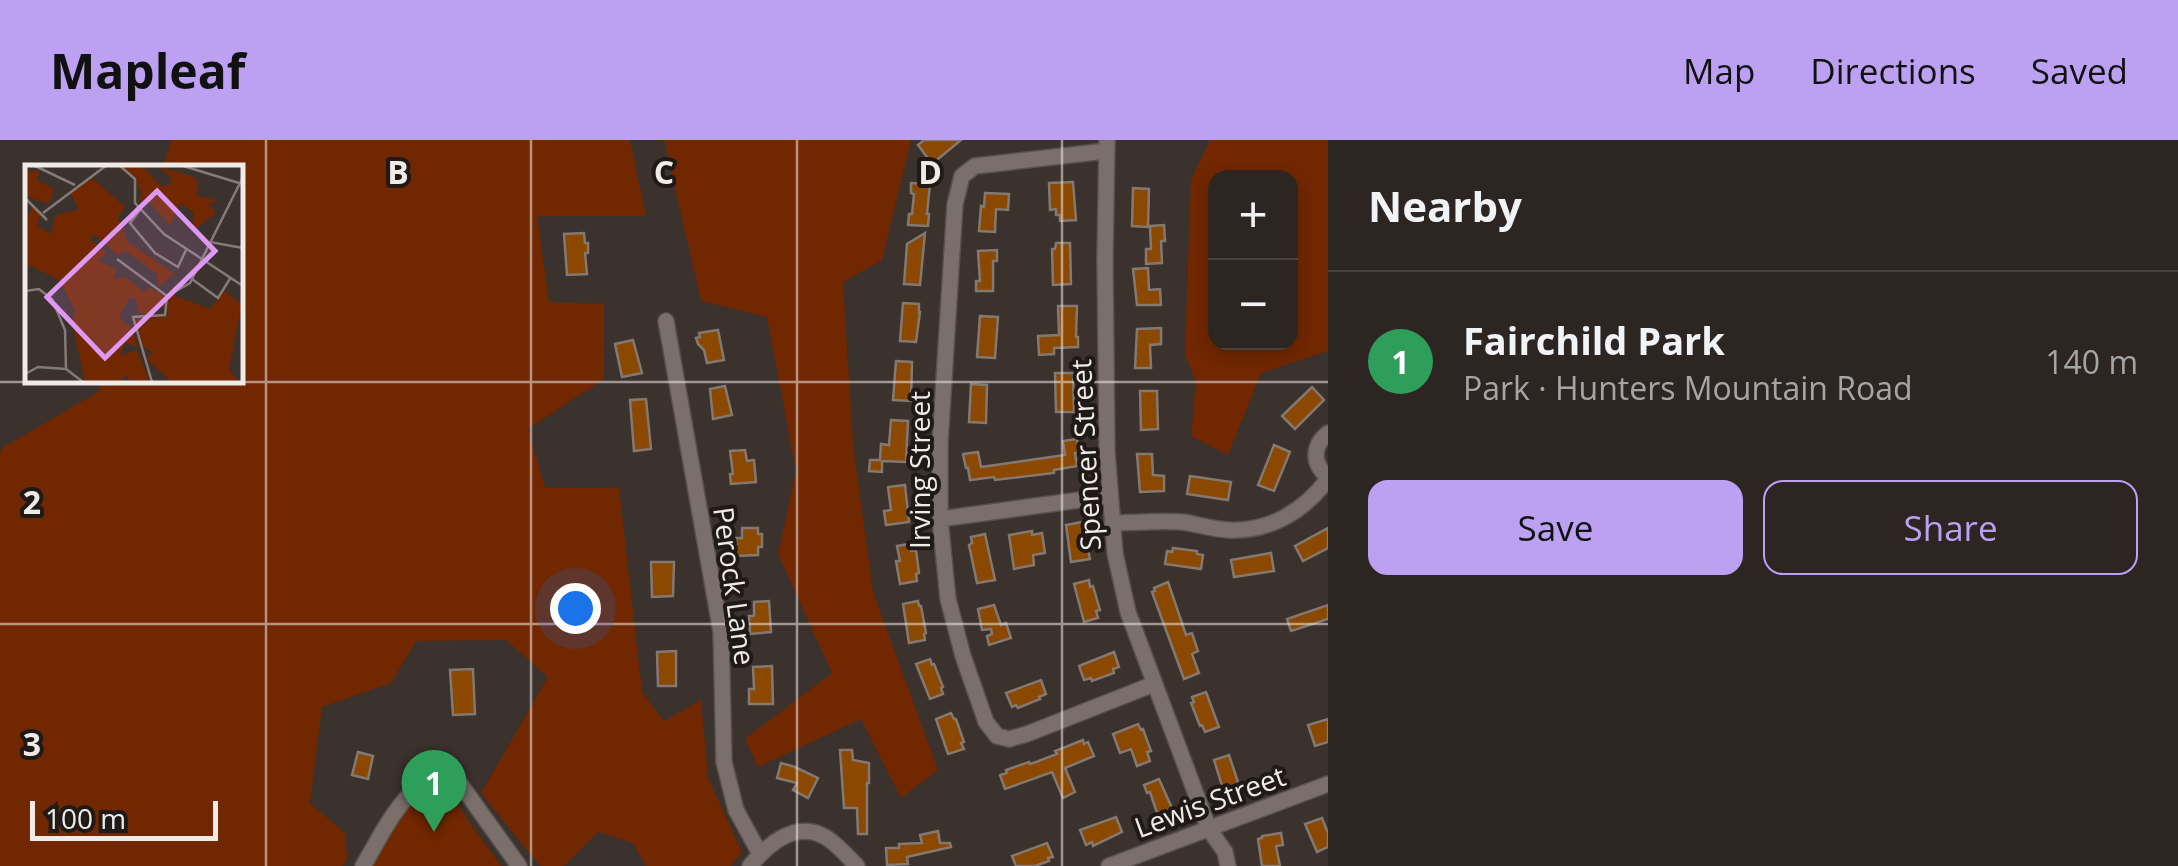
<!DOCTYPE html>
<html lang="en">
<head>
<meta charset="utf-8">
<style>
  :root { --surface:#2c2522; --page:#38312f; --text:#f1f3f6; --muted:#a6a5a5; --line:#484240; --accent:#bca0f2 }
  body { margin:0; font-family:"Open Sans",sans-serif; background:var(--page); color:var(--text) }
  .controls { position:absolute; right:30px; top:30px; display:grid; overflow:hidden; border-radius:20px; box-shadow:0 5px 15px #0003 }
  .controls button { width:90px; height:90px; display:grid; place-items:center; padding:0; border:0; border-bottom:2px solid var(--line); background:var(--surface); color:var(--text); font:50px sans-serif }
  .scale { position:absolute; left:30px; bottom:25px; width:188px; box-sizing:border-box; padding-left:10px; border:5px solid #f1ebe8; border-top:0; font-size:28px; line-height:35px; white-space:nowrap; color:#f1ebe8; -webkit-text-stroke:8px #1f1a18; paint-order:stroke }
  .you { position:absolute; left:575px; top:468px; width:35px; height:35px; margin:-25px; border:8px solid #fff; border-radius:50%; background:#1a73e8; box-shadow:0 0 0 15px #1a73e833 }
  .badge { display:grid; place-items:center; width:65px; height:65px; border-radius:50%; background:var(--accent); color:#fff; font-size:32px; font-weight:700 }
  .pin { position:absolute; translate:-50% -82px; filter:drop-shadow(0 2px 5px #0008) }
  .pin::after { content:''; position:absolute; top:52px; width:35px; height:30px; background:inherit; clip-path:polygon(0 0,100% 0,50% 100%) }
  .list { margin:0; padding:0; list-style:none }
  h2 { display:flex; justify-content:space-between; align-items:center; height:130px; margin:0; padding:0 40px; font-size:42px }
  h2 small { font-size:32px; font-weight:400; color:var(--muted) }
  .list li { display:grid; grid-template-columns:65px 1fr auto; gap:30px; align-items:center; box-sizing:border-box; height:180px; padding:0 40px; border-top:2px solid var(--line) }
  .list b { display:block; font-size:38px; white-space:nowrap }
  .list p { margin:0; font-size:32px; white-space:nowrap; color:var(--muted) }
  .list em { font-size:32px; font-style:normal; color:var(--muted) }
  .actions { display:flex; gap:20px; padding:30px 40px }
  .actions a { flex:1; padding:22px 0; border:2px solid var(--accent); border-radius:20px; text-align:center; font-size:35px; color:var(--accent) }
  .actions .main { background:var(--accent); color:#111 }
  .map { position:relative; flex:none; width:1328px; height:726px; overflow:hidden }
  header { display:flex; align-items:center; gap:60px; box-sizing:border-box; height:140px; padding:0 50px; background:var(--accent); color:#111 }
  header strong { font-size:48px }
  nav { display:flex; gap:55px; margin-inline-start:auto; font-size:35px }
  main { display:flex }
  aside { flex:1; background:var(--surface) }
  .map>svg:first-child { display:block }
  .green { fill:#712700; fill-rule:evenodd }
  .building { fill:#8a4800; stroke:#837972; stroke-width:2.5 }
  .lines { fill:none; stroke-linecap:round; stroke-linejoin:round }
  .minor-casing { stroke:#58504c; stroke-width:18 }
  .minor { stroke:#7b6f6b; stroke-width:15 }
  .grid { fill:none; stroke:#f1ebe8; stroke-width:2.5; stroke-opacity:0.55 }
  .labels { text-anchor:middle; stroke-width:8; stroke-linejoin:round; paint-order:stroke }
  .street-label { font-size:28px; fill:#f1ebe8; stroke:#1f1a18 }
  .inset-road { fill:none; stroke:#847b78; stroke-width:2.5 }
  .view { fill:#de98f2; fill-opacity:0.15; stroke:#de98f2; stroke-width:5 }
  .inset-edge { fill:none; stroke:#f1ebe8; stroke-width:5 }
  .grid-label { font-size:32px; text-anchor:middle; font-weight:bold; fill:#f1ebe8; stroke:#1f1a18; stroke-width:8; stroke-linejoin:round; paint-order:stroke }
</style>
</head>
<body>
<header>
<strong>Mapleaf</strong>
<nav><a>Map</a><a>Directions</a><a>Saved</a></nav>
</header>
<main>
<div class="map">
<svg width="1328" height="726" viewBox="0 0 1328 726">
  <rect width="100%" height="100%" fill="#3b312d"/>
  <g class="green">
    <polygon points="171,0 630,0 646,76 537,76 549,162 604,164 604,239 528,289 545,348 619,348 642,552 664,581 701,560 708,638 742,712 731,726 646,726 633,703 598,692 564,726 540,726 481,653 548,537 506,500 416,501 391,543 322,567 310,663 345,693 347,719 343,726 0,726 0,313 2,308 98,252 102,240 240,240 240,28 163,27"/>
    <polygon points="664,0 911,0 882,120 843,142 853,306 873,452 938,630 901,658 861,579 758,627 745,599 832,533 778,414 796,331 767,177 701,161"/>
    <path d="M1210 0H1328V211L1261 233 1228 315 1191 296 1196 241 1185 215 1191 40ZM1216 38H1290V202H1216Z"/>
    <path d="M440 648 453 655 469 682 501 726H373C386 701 410 653 440 648Z"/>
  </g>
  <g class="building">
    <polygon points="924,0 961,0 932,24 918,5"/>
    <polygon points="1073,42 1076,80 1060,81 1060,75 1056,75 1056,69 1050,70 1049,43"/>
    <polygon points="911,43 930,44 927,74 929,74 928,86 908,85 909,74 912,74 914,54 911,53"/>
    <polygon points="1133,48 1149,49 1148,87 1132,86"/>
    <polygon points="985,53 1009,54 1008,70 996,69 995,92 979,91 981,66 984,67"/>
    <polygon points="1164,85 1165,101 1161,101 1162,123 1146,124 1146,109 1151,109 1150,86"/>
    <polygon points="584,93 585,103 588,103 588,113 585,113 587,134 567,135 564,94"/>
    <polygon points="925,93 920,145 904,144 907,104"/>
    <polygon points="1056,103 1070,103 1071,144 1053,145 1052,109 1055,109"/>
    <polygon points="997,110 997,121 993,121 993,151 976,151 976,141 980,141 978,111"/>
    <polygon points="1148,128 1149,150 1160,149 1161,165 1137,165 1133,129"/>
    <polygon points="903,163 919,164 919,172 920,172 916,202 900,201"/>
    <polygon points="1058,166 1077,166 1076,197 1078,197 1078,207 1054,208 1054,214 1039,215 1038,196 1059,195"/>
    <polygon points="980,176 998,177 995,218 977,217"/>
    <polygon points="1161,188 1161,204 1150,205 1151,228 1135,228 1137,189"/>
    <polygon points="718,190 724,220 707,223 704,210 698,204 696,198 700,197 699,193"/>
    <polygon points="633,200 642,233 622,237 615,204"/>
    <polygon points="896,221 912,222 911,261 893,260"/>
    <polygon points="1055,233 1073,233 1074,272 1056,272"/>
    <polygon points="971,244 987,245 986,283 969,282"/>
    <polygon points="725,246 732,275 713,279 710,249"/>
    <polygon points="1312,247 1324,260 1295,289 1282,276"/>
    <polygon points="1140,251 1157,251 1158,289 1141,290"/>
    <polygon points="646,259 651,309 634,311 630,260"/>
    <polygon points="891,280 908,281 906,322 882,321 882,332 869,331 870,320 880,320 881,304 889,305"/>
    <polygon points="1077,299 1079,313 1075,313 1077,326 1054,330 1054,333 995,340 994,337 970,340 968,328 966,328 963,314 978,312 981,327 1065,315 1063,301"/>
    <polygon points="1274,305 1290,312 1274,351 1258,345"/>
    <polygon points="745,310 747,321 754,320 756,342 731,344 730,334 733,334 730,311"/>
    <polygon points="1137,314 1152,314 1153,335 1164,336 1164,351 1140,352"/>
    <polygon points="1190,336 1231,342 1228,360 1187,354"/>
    <polygon points="905,345 909,382 886,385 884,371 891,370 888,347"/>
    <polygon points="1082,382 1090,419 1071,422 1066,385"/>
    <polygon points="742,388 758,388 758,394 762,394 762,407 758,407 758,415 737,416 736,398 742,398"/>
    <polygon points="1328,388 1328,408 1303,421 1295,406"/>
    <polygon points="1032,391 1032,395 1042,393 1045,413 1033,415 1034,425 1014,429 1009,395"/>
    <polygon points="985,394 995,440 977,443 969,405 972,403 971,397"/>
    <polygon points="909,404 911,411 916,410 919,433 916,434 917,441 900,444 896,421 900,421 897,406"/>
    <polygon points="1173,408 1197,411 1197,414 1203,415 1201,429 1165,424 1167,411 1172,412"/>
    <polygon points="1271,413 1274,431 1234,437 1231,420"/>
    <polygon points="651,422 674,422 673,456 652,457"/>
    <polygon points="1089,440 1090,447 1093,446 1100,470 1096,471 1098,478 1084,482 1074,444"/>
    <polygon points="1168,442 1186,495 1192,493 1198,511 1192,514 1199,533 1184,539 1152,452 1155,451 1154,448"/>
    <polygon points="769,461 771,492 750,494 749,476 754,476 754,462"/>
    <polygon points="918,461 919,466 921,466 926,493 924,494 925,500 909,503 903,464"/>
    <polygon points="994,465 1001,485 1006,483 1011,498 989,505 987,496 992,494 991,489 982,490 978,469"/>
    <polygon points="1328,465 1328,479 1291,491 1287,479"/>
    <polygon points="676,511 676,546 658,546 657,512"/>
    <polygon points="1114,512 1119,527 1113,529 1114,533 1092,541 1091,538 1084,540 1079,526"/>
    <polygon points="930,519 932,525 934,524 943,547 941,548 943,554 930,559 916,524"/>
    <polygon points="772,526 773,564 749,564 749,549 754,549 753,527"/>
    <polygon points="473,529 475,574 453,575 450,530"/>
    <polygon points="1041,540 1046,554 1039,557 1040,559 1018,568 1016,565 1012,567 1006,553"/>
    <polygon points="1206,552 1219,587 1205,592 1202,585 1200,586 1191,563 1194,562 1192,557"/>
    <polygon points="951,573 954,579 956,579 964,602 961,603 964,609 948,614 936,579"/>
    <polygon points="1328,579 1328,602 1315,606 1308,585"/>
    <polygon points="1138,584 1141,590 1143,589 1151,611 1147,612 1150,621 1137,626 1131,609 1120,613 1113,594"/>
    <polygon points="1083,600 1084,604 1088,602 1094,616 1065,628 1075,652 1063,658 1052,632 1005,649 1000,635 1007,633 1006,630 1029,622 1030,624 1036,622 1057,614 1055,611"/>
    <polygon points="840,610 852,610 853,620 869,623 869,643 867,643 867,694 858,694 857,668 844,668"/>
    <polygon points="358,612 373,616 368,639 352,635"/>
    <polygon points="1229,615 1241,651 1228,656 1226,651 1224,652 1214,620"/>
    <polygon points="781,623 795,627 818,638 808,658 793,650 797,643 777,638"/>
    <polygon points="1159,639 1172,668 1169,669 1171,676 1159,679 1150,652 1147,653 1144,645"/>
    <polygon points="1116,677 1122,692 1093,706 1092,702 1086,705 1080,690"/>
    <polygon points="1322,678 1328,693 1328,707 1317,712 1305,684"/>
    <polygon points="938,691 940,703 950,703 951,707 907,717 908,724 887,725 886,708 899,708 899,704 922,703 920,695"/>
    <polygon points="1281,693 1283,705 1276,706 1280,726 1262,726 1258,699 1262,698 1262,696"/>
    <polygon points="1047,703 1053,717 1048,718 1049,721 1035,726 1016,726 1012,716"/>
  </g>
  <g class="lines">
    <g class="minor-casing">
      <g id="minor">
        <polyline points="1107,0 1105,119 1107,311 1115,413 1128,472 1209,689 1225,712 1228,726"/>
        <polyline points="1106,11 975,26 962,36 955,64 940,303 940,379 948,459 963,516 986,582 997,596 1009,599 1027,594 1154,544"/>
        <polyline points="666,181 721,492 724,622 736,670 760,714"/>
        <path d="M1328 293C1312 306 1312 324 1328 337"/>
        <polyline points="940,379 1109,356"/>
        <path d="M1112 383C1134 383 1159 380 1182 382 1197 384 1212 389 1228 390 1270 392 1304 371 1328 339"/>
        <path d="M363 726C381 697 418 612 461 645L519 726"/>
        <path d="M750 726C768 704 797 679 827 698 838 705 848 717 857 726"/>
        <polyline points="1109,726 1328,644"/>
      </g>
    </g>
    <use href="#minor" class="minor"/>
  </g>
  <path class="grid" d="M266 0V726M531 0V726M797 0V726M1062 0V726M0 242H1328M0 484H1328"/>
  <g class="labels">
    <g class="street-label">
      <text transform="translate(1086 315) rotate(-93)" y="10">Spencer Street</text>
      <text transform="translate(920 330) rotate(-90)" y="10">Irving Street</text>
      <text transform="translate(734 446) rotate(82)" y="10">Perock Lane</text>
      <text transform="translate(1210 662) rotate(-20)" y="10">Lewis Street</text>
    </g>
  </g>
  <g transform="translate(25 25)">
    <rect width="218" height="218" fill="#3b312d"/>
    <path d="M94 0H116L136 21 145 20 146 12 133 2 164 10 173 15 172 31 192 35 184 40 191 48 166 67 169 48 155 38 145 61 121 33 111 38 117 29 111 15ZM15 6 12 15 29 24 24 39 0 31V7ZM67 13 100 42 93 52 103 77 150 109 132 122 133 110 100 86 93 90 70 70 64 74 82 87 73 96 91 104 89 114 101 112 119 127 125 123 141 132 142 143 131 140 127 150 114 148 110 133H104L94 153 108 164 112 182 100 178 95 191 112 185 125 217H105L101 209 95 217H60L47 158 50 145 34 115 0 98V55L8 42 16 48 12 61 26 69 30 51 54 44 45 27ZM199 126 217 139 204 204 214 217H146L121 193 128 187 117 181 109 154 142 151 144 129 185 144Z" fill="#712700"/>
    <path class="inset-road" d="M8 0 50 20M94 0 110 14V38L139 69 218 121M155 0 214 18M0 33 22 55M115 45 105 58 130 88 153 102 161 85M18 48 82 0M185 77 218 83M92 94 142 131M167 114 193 133 206 112M0 126 14 124 27 134 40 165 41 204M142 131 165 118 218 12M0 209 13 202 41 204 58 217M127 217 108 152 140 150 142 131"/>
    <path class="view" d="M132 26 190 86 80 193 22 132Z"/>
    <rect width="218" height="218" class="inset-edge"/>
  </g>
  <g class="grid-label">
    <text x="398" y="44">B</text>
    <text x="664" y="44">C</text>
    <text x="930" y="44">D</text>
    <text x="32" y="374">2</text>
    <text x="32" y="616">3</text>
  </g>
</svg>
<div class="controls">
<button>+</button>
<button>−</button>
</div>
<div class="scale">100 m</div>
<div class="you"></div>
<div class="pin badge" style="left:434px;top:692px;background:#2e9e5b">1</div>
</div>
<aside>
<h2>Nearby<small></small></h2>
<ul class="list">
<li><span class="badge" style="background:#2e9e5b">1</span><div><b>Fairchild Park</b><p>Park · Hunters Mountain Road</p></div><em>140 m</em></li>
</ul>
<div class="actions"><a class="main">Save</a><a>Share</a></div>
</aside>
</main>
</body>
</html>
